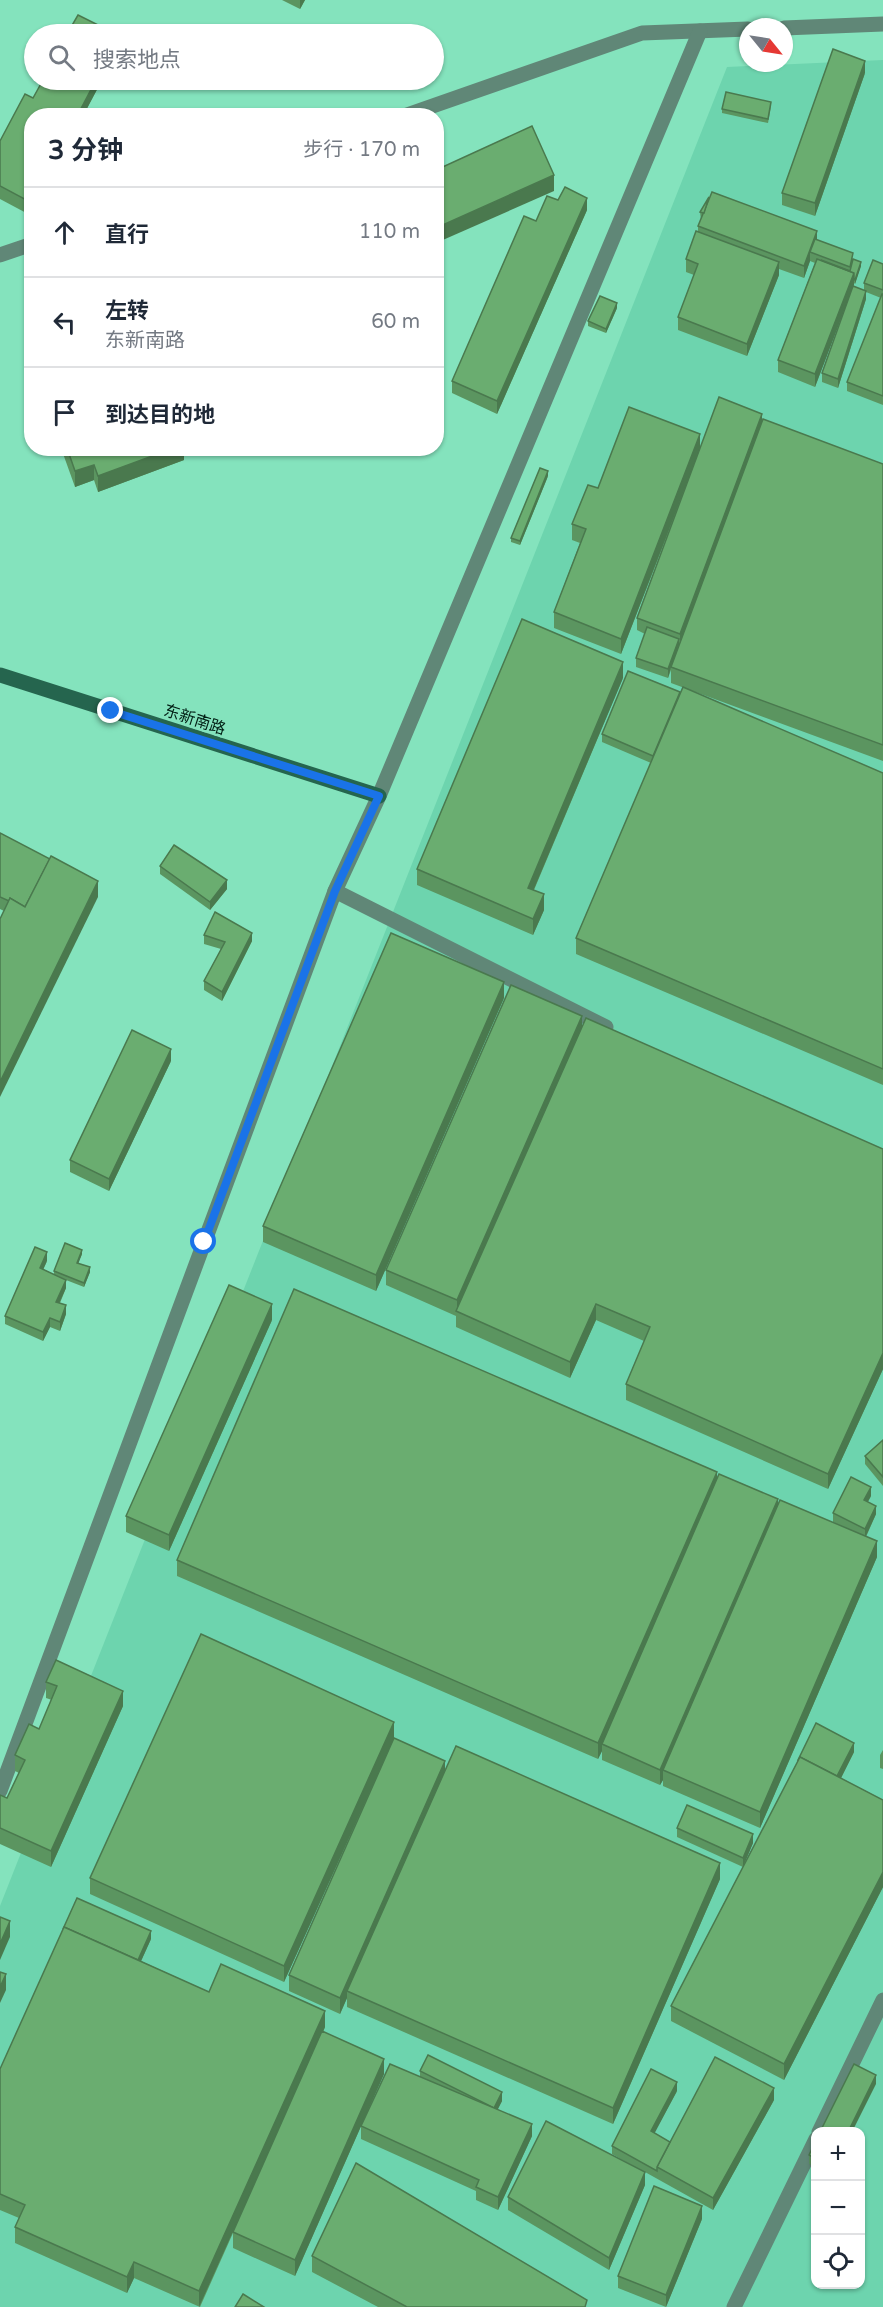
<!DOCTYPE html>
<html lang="zh">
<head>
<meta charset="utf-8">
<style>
  :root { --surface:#fff; --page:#f2f2f3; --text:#1f2937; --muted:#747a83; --line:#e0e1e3 }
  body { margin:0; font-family:"Varela Round","Noto Sans SC",sans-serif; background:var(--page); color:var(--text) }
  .controls { position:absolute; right:18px; bottom:18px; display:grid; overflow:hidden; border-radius:12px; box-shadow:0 2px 4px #0004 }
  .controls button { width:54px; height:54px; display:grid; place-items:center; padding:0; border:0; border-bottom:2px solid var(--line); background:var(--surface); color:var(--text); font:30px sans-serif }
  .compass { position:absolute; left:739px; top:18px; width:54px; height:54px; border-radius:50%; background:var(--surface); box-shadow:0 2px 4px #0004; rotate:120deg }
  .stop { position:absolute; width:18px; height:18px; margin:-14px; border:4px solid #1a73e8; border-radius:50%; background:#fff }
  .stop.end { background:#1a73e8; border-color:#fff; box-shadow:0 2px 6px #0008 }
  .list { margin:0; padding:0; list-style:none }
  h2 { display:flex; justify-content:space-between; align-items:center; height:78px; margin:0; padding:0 24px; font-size:26px }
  h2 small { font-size:20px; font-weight:400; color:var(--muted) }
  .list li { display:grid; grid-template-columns:39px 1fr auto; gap:18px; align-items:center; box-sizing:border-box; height:90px; padding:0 24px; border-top:2px solid var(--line) }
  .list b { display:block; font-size:22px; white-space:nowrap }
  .list p { margin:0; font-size:20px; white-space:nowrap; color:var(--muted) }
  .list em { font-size:20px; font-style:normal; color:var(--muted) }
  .icon { flex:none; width:33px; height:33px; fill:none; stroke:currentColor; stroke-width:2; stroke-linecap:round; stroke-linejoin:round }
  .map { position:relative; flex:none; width:883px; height:2307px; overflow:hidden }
  .search { position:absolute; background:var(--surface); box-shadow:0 2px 4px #0004; left:24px; top:24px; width:420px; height:66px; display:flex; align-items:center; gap:15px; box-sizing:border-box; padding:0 21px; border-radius:33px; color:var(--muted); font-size:22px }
  .panel { position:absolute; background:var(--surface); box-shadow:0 2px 4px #0004; left:24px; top:108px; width:420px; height:348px; border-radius:24px }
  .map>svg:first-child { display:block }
  .built { fill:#6dd4ae; fill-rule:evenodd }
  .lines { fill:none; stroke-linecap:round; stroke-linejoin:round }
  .minor { stroke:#608777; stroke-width:15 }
  .secondary { stroke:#25654e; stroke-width:15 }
  .wall { fill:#5b9560 }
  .shaded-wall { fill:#4a794e }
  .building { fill:#6aad70; stroke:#4a794e; stroke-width:1.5 }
  .route { stroke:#1a73e8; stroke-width:8 }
  .labels { text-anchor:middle; stroke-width:4.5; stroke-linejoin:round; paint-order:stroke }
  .street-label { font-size:16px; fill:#001d13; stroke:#84e3bd }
</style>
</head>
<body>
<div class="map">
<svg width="883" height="2307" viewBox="0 0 883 2307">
  <rect width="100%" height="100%" fill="#84e3bd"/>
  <path class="built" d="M883 60V2307H0V1906L727 67ZM816 2132H860V2284H816Z"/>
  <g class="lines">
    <g class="minor">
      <polyline points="784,28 883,24"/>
      <polyline points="404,116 642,33 748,29"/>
      <polyline points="0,255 32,244"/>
      <polyline points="335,891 379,796 700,31"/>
      <polyline points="0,1791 335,891 606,1027"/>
      <polyline points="819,2132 883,2000"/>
      <polyline points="734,2307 816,2139"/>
    </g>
    <polyline class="secondary" points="0,675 379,796"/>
  </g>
  <g class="wall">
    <polygon points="282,0 305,0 300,9"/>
    <polygon points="865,73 815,216 782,205 782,193"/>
    <polygon points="43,80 102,80 83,116 32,116 30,215 0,199 0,141 33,98"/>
    <polygon points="771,106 768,123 722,113 722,109"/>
    <polygon points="587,210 497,414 452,393 452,381 536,221"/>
    <polygon points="700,212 817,240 853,259 861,266 855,284 854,283 815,387 778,372 778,360 815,263 810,261 804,278 779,269 779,275 747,356 678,330 678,317 694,275 686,272 686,259 698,232 698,226 701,220"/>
    <polygon points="883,264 883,405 847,391 847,382 881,298 866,292 866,299 838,388 822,382 822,373 864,290 864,283"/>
    <polygon points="617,308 606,333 588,326 588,321"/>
    <polygon points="762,421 883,464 883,761 671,683 671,670 668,678 636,667 636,658 645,634 637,630 637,618 674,518 621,654 554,628 554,612 580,543 572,540 572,524 598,488"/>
    <polygon points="61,448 184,448 184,460 98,492 94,480 75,487"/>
    <polygon points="548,476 520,545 511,542 511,538"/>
    <polygon points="623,678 534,890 544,910 533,935 417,885 417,869"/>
    <polygon points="680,696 883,773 883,1085 576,954 576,938 651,763 602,742 602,734"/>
    <polygon points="0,833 98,897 4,911 0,909"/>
    <polygon points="160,866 227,889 210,910 160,874"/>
    <polygon points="204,935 252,941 222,1001 204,990 204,981 221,949 204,944"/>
    <polygon points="504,998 376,1291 263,1242 263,1226"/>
    <polygon points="582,1027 883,1149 883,1369 828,1489 626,1400 626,1384 644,1341 596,1320 570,1378 456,1327 456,1316 386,1285 386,1270"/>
    <polygon points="171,1061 109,1191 70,1172 70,1160"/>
    <polygon points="82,1254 78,1263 90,1272 84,1287 66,1280 66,1288 60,1303 66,1314 60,1331 50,1327 43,1341 5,1324 5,1316 47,1261 43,1269 54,1274 54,1271"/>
    <polygon points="272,1320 169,1551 126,1532 126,1516"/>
    <polygon points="883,1440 883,1486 865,1464 865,1456"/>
    <polygon points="717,1480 778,1504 843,1527 833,1522 833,1513 871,1496 868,1502 876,1514 866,1537 877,1557 760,1828 663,1786 663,1780 660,1785 602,1760 602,1751 598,1759 177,1576 177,1560"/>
    <polygon points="46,1682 123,1706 51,1867 0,1844 0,1795 7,1798 19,1773 15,1771 15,1755 39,1729 52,1700 46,1698"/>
    <polygon points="394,1738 445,1771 720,1879 613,2124 347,2007 347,1998 340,2014 289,1991 289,1975 391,1746 284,1982 90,1894 90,1878"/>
    <polygon points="883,1750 883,1769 880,1768 880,1755"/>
    <polygon points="854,1752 841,1778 883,1800 883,1887 784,2080 671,2021 671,2006 798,1762 798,1760"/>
    <polygon points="677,1828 753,1843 743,1867 677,1837"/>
    <polygon points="151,1939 141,1961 209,1992 325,2027 323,2032 384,2074 295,2276 233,2248 233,2233 200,2307 134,2278 127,2293 15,2243 15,2227 19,2218 0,2210 0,2069"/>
    <polygon points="420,2071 502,2101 497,2110 532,2136 498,2210 476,2200 476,2191 361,2139 361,2126 420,2077"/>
    <polygon points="677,2091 654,2133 670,2142 774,2100 713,2210 645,2172 645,2185 609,2270 508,2210 508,2197 640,2170 612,2154 612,2146"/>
    <polygon points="816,2141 816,2167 809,2164 809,2155"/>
    <polygon points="702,2219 666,2307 618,2288 618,2276"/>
    <polygon points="312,2256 587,2307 378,2307 312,2272"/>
  </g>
  <g class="shaded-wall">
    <polygon points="300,0 305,0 300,9"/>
    <polygon points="865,61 865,73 815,216 815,203"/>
    <polygon points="96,80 102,80 83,116 77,116"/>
    <polygon points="554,175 554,191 436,243 436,228"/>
    <polygon points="587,198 587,210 497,414 497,401"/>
    <polygon points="32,201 32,213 30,215 30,202"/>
    <polygon points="817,231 817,243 810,252 810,261 804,278 804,266"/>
    <polygon points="779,262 779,275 747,356 747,344"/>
    <polygon points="861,262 861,266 855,284 855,280"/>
    <polygon points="854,273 854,285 815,387 815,374"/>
    <polygon points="866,291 866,299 838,388 838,379"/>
    <polygon points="617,303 617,308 606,333 606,329"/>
    <polygon points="762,414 762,426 680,646 680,634"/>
    <polygon points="700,434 700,449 621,654 621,639"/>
    <polygon points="174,448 184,448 184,460 98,492 98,476"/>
    <polygon points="94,465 94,480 75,487 75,471"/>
    <polygon points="548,471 548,476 520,545 520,541"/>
    <polygon points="679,639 679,647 671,667 668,678 668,669"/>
    <polygon points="623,662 623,678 528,903 528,888"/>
    <polygon points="680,692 680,701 653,764 653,756"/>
    <polygon points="227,880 227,889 210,910 210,902"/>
    <polygon points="98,881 98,897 0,1097 0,1082"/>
    <polygon points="544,894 544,910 533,935 533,919"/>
    <polygon points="252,933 252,941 222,1001 222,992"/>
    <polygon points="504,982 504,998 376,1291 376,1275"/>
    <polygon points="582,1016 582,1032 457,1311 457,1300"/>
    <polygon points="171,1049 171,1061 109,1191 109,1179"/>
    <polygon points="82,1250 82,1254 77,1267 77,1263"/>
    <polygon points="47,1252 47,1261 40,1277 40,1268"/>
    <polygon points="90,1267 90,1272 84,1287 84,1283"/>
    <polygon points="66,1280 66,1288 56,1310 56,1302"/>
    <polygon points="272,1304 272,1320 169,1551 169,1535"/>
    <polygon points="596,1304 596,1320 570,1378 570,1362"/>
    <polygon points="66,1305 66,1314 60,1331 60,1322"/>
    <polygon points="50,1318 50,1327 43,1341 43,1332"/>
    <polygon points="883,1353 883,1369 828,1489 828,1474"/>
    <polygon points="717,1472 717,1488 602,1744 602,1751 598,1759 598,1743"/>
    <polygon points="871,1487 871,1496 864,1508 864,1500"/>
    <polygon points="778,1499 778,1515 663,1770 663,1780 660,1785 660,1770"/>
    <polygon points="876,1506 876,1514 865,1538 865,1529"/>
    <polygon points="877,1541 877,1557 760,1828 760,1812"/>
    <polygon points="123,1691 123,1706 51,1867 51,1851"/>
    <polygon points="394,1722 394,1738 284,1982 284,1966"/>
    <polygon points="854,1743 854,1752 836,1788 836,1779"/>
    <polygon points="445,1761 445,1777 347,1991 347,1998 340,2014 340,1998"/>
    <polygon points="753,1834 753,1843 743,1867 743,1858"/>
    <polygon points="720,1863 720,1879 613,2124 613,2108"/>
    <polygon points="883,1872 883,1887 784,2080 784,2064"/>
    <polygon points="10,1921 10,1937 0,1960 0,1944"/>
    <polygon points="151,1931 151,1939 137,1970 137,1962"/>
    <polygon points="6,1974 6,1990 0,2003 0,1987"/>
    <polygon points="325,2011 325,2027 199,2307 199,2291"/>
    <polygon points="384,2059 384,2074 295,2276 295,2260"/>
    <polygon points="876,2075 876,2084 852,2132 848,2132"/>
    <polygon points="677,2082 677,2091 651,2140 651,2131"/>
    <polygon points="774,2088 774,2100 713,2210 713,2198"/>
    <polygon points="502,2092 502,2101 494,2117 494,2108"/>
    <polygon points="532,2124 532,2136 498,2210 498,2197"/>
    <polygon points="645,2172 645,2185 609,2270 609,2258"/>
    <polygon points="702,2206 702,2219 666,2307 666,2295"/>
    <polygon points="134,2262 134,2278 127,2293 127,2277"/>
  </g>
  <g class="building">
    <polygon points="78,15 116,34 67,34"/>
    <polygon points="833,49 865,61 815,203 782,193"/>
    <polygon points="43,80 96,80 77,116 32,116 32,201 30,202 0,186 0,141 25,94 33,98"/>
    <polygon points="726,92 771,102 768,119 722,109"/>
    <polygon points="532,126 554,175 436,228 436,170"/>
    <polygon points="565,187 587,198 497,401 452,381 524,216 536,221 547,196 558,200"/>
    <polygon points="712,192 817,231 804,266 698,226"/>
    <polygon points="709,197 704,213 700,212"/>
    <polygon points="696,231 779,262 747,344 678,317 698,264 686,259"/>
    <polygon points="815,239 853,253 850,267 810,252"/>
    <polygon points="817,259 854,273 815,374 778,360"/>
    <polygon points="853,259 861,262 855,280 854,279 854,273 821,260 850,271"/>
    <polygon points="873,260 883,264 883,290 864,283"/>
    <polygon points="853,286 866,291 838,379 822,373"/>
    <polygon points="882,294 883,294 883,396 847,382"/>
    <polygon points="600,296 617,303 606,329 588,321"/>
    <polygon points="719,397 762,414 680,634 637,618"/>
    <polygon points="629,407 700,434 621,639 554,612 586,529 572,524 588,485 598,488"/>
    <polygon points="763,419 883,464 883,745 671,667"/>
    <polygon points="67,448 174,448 98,476 94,465 75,471"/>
    <polygon points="540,468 548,471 520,541 511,538"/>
    <polygon points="522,619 623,662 528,888 544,894 533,919 417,869"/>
    <polygon points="647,627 679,639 668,669 636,658"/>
    <polygon points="628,671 680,692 653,756 602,734"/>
    <polygon points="683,687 883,773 883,1069 576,938"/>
    <polygon points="0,833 50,859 25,907 10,898 9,901 0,897"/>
    <polygon points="174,845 227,880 210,902 160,866"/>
    <polygon points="51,856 98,881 0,1082 0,919 10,898 25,907"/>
    <polygon points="215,912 252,933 222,992 204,981 225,942 204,935"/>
    <polygon points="391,933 504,982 376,1275 263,1226"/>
    <polygon points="511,985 582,1016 457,1300 386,1270"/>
    <polygon points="586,1018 883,1149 883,1353 828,1474 626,1384 650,1327 596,1304 570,1362 456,1311"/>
    <polygon points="132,1030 171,1049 109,1179 70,1160"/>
    <polygon points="65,1243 82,1250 77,1263 90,1267 84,1283 54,1271"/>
    <polygon points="35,1247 47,1252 40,1268 66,1280 56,1302 66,1305 60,1322 50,1318 43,1332 5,1316"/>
    <polygon points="229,1285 272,1304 169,1535 126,1516"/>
    <polygon points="294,1289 717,1472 598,1743 177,1560"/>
    <polygon points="883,1440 883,1477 865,1456"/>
    <polygon points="719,1474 778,1499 660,1770 602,1744"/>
    <polygon points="851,1477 871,1487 864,1500 876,1506 865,1529 833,1513"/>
    <polygon points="780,1500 877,1541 760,1812 663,1770"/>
    <polygon points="201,1634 394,1722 284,1966 90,1878"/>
    <polygon points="56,1660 123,1691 51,1851 0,1828 0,1795 7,1798 25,1760 15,1755 29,1724 39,1729 57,1686 46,1682"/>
    <polygon points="816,1723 854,1743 837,1776 800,1757 799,1760 798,1760"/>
    <polygon points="394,1738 445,1761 340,1998 289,1975"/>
    <polygon points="456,1746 720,1863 613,2108 347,1991"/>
    <polygon points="800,1757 883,1800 883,1872 784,2064 671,2006"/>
    <polygon points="687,1805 753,1834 743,1858 677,1828"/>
    <polygon points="77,1898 151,1931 138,1960 64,1927 63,1929"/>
    <polygon points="0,1917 10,1921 0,1944"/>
    <polygon points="64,1927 209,1992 221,1964 325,2011 199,2291 134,2262 127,2277 15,2227 25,2205 0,2194 0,2069"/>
    <polygon points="0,1972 6,1974 0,1987"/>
    <polygon points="322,2031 384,2059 295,2260 233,2232"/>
    <polygon points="428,2055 502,2092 494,2108 420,2071"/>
    <polygon points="715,2057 774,2088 713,2198 657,2167"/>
    <polygon points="390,2064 532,2124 498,2197 476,2187 479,2180 361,2126"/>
    <polygon points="854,2064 876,2075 848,2132 820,2132"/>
    <polygon points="651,2069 677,2082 651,2131 670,2142 657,2167 657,2171 612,2146"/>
    <polygon points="546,2121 645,2172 609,2258 508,2197"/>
    <polygon points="816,2141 816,2159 809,2155"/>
    <polygon points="356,2163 587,2300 585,2307 407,2307 312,2256"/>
    <polygon points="654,2186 702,2206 666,2295 618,2276"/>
    <polygon points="243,2294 264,2307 235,2307"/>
  </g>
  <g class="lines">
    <polyline class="route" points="111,711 379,796 335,891 204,1242"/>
  </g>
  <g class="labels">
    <g class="street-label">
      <text transform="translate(195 719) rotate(18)" y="6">东新南路</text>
    </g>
  </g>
</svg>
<div class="controls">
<button>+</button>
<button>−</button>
<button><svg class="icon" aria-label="locate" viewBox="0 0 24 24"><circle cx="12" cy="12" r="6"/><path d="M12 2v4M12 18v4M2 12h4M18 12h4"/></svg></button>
</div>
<svg class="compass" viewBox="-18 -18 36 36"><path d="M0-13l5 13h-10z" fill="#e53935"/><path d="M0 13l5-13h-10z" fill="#747a83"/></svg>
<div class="stop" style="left:204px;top:1242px"></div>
<div class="stop end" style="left:111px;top:711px"></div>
<div class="search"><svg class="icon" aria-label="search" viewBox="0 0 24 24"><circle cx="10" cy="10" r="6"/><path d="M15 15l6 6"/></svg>搜索地点</div>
<section class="panel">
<h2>3 分钟<small>步行 · 170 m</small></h2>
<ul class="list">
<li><svg class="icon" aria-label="ahead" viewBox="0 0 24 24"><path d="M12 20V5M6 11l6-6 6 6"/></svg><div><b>直行</b></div><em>110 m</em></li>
<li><svg class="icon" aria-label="left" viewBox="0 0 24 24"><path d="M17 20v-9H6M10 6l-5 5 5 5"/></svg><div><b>左转</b><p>东新南路</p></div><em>60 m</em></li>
<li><svg class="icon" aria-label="arrive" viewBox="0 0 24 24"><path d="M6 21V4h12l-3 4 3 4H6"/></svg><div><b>到达目的地</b></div></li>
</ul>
</section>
</div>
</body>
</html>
